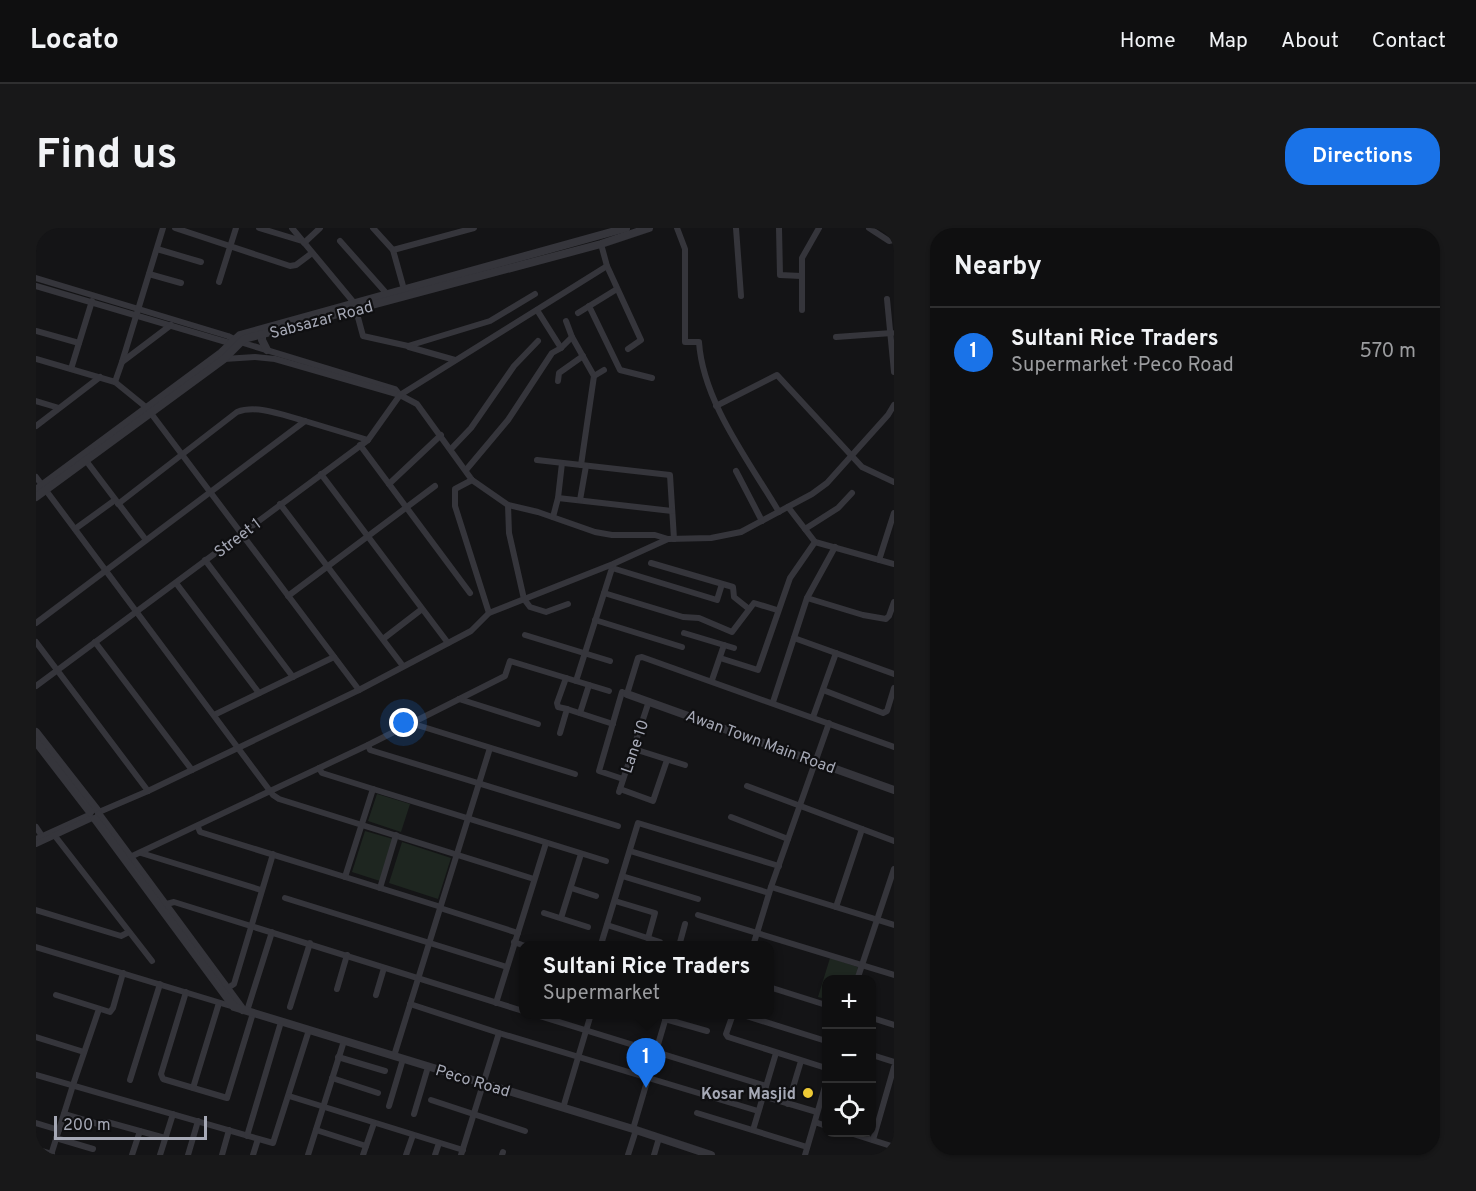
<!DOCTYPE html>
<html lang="en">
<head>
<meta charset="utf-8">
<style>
  :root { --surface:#0f0f10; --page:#181819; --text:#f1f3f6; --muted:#9b9c9f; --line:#2f2f30; --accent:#1a73e8 }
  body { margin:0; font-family:Overpass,sans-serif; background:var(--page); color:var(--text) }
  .controls { position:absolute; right:18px; bottom:18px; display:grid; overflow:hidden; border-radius:12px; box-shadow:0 2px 4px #0004 }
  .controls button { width:54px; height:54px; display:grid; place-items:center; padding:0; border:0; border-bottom:2px solid var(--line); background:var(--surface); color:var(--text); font:30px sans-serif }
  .scale { position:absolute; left:18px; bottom:15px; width:153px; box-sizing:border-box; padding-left:6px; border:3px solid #a6a9b6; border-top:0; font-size:16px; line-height:21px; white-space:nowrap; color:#a6a9b6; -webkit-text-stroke:4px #0f0f11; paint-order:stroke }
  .you { position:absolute; left:368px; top:495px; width:21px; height:21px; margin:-15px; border:4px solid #fff; border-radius:50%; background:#1a73e8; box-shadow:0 0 0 9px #1a73e833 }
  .badge { display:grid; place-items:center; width:39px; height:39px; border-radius:50%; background:var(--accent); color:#fff; font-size:20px; font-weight:700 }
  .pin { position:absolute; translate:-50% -50px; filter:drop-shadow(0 2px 3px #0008) }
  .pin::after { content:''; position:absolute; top:32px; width:21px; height:18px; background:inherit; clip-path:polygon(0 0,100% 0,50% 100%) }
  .popup { position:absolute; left:483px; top:713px; width:255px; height:78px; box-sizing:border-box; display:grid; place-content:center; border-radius:12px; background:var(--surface); filter:drop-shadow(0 2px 4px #0005); font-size:20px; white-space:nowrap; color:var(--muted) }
  .popup b { font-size:22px; color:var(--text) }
  .popup::after { content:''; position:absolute; left:50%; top:100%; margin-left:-12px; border:12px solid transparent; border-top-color:var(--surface) }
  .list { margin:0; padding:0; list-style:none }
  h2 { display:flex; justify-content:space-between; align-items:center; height:78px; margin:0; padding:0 24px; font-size:26px }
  h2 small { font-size:20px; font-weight:400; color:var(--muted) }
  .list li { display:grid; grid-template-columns:39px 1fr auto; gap:18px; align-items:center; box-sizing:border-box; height:90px; padding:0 24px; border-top:2px solid var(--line) }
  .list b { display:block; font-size:22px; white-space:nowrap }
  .list p { margin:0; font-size:20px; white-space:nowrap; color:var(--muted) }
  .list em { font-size:20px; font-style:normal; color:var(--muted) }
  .icon { flex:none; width:33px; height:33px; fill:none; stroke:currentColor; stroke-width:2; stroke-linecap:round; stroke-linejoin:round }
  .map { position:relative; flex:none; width:858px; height:927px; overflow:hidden; border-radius:24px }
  header { display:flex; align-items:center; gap:36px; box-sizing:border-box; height:84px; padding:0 30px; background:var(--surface); border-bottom:2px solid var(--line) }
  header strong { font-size:28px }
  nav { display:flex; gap:33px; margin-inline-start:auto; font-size:21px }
  .intro { display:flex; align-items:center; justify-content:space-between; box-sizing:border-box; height:144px; padding:0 36px }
  h1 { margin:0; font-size:42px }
  .button { padding:15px 27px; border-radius:24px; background:var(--accent); color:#fff; font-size:21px; font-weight:700 }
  main { display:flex; gap:36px; padding:0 36px }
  aside { flex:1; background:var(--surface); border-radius:24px; box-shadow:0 2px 4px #0004 }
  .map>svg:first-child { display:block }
  .green { fill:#1e2620 }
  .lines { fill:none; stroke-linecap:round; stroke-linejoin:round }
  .minor { stroke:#35353b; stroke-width:6 }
  .tertiary { stroke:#35353b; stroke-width:8 }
  .poi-dot { fill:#edc935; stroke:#0f0f11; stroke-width:2 }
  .labels { text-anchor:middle; stroke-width:4.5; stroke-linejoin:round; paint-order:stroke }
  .street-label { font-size:16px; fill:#a6a9b6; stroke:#0f0f11 }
  .poi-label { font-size:16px; font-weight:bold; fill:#a6a9b6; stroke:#0f0f11; text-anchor:end }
</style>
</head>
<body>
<header>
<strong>Locato</strong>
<nav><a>Home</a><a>Map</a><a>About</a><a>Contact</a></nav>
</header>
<div class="intro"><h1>Find us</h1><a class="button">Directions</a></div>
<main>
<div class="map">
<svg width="858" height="927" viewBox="0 0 858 927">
  <rect width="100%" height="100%" fill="#141416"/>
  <g class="green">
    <polygon points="341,566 374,576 365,604 332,593"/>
    <polygon points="329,603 357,611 344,653 316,644"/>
    <polygon points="366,614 415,630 402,671 353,655"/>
    <polygon points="794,730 822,739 819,751 790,752 790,771 782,769"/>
  </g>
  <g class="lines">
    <g class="minor">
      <polyline points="139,0 254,38 260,37 276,25"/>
      <polyline points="223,0 266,13"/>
      <polyline points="256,0 319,76"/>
      <polyline points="337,0 357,22 369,65"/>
      <path d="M641 0 649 21V114H663C667 174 713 233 743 284"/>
      <polyline points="700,0 705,68"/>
      <polyline points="743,0 744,47 765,48"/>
      <polyline points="833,0 853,13 858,12"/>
      <polyline points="0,7 2,0"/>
      <polyline points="304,13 351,66"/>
      <polyline points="268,15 284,0"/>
      <polyline points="565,16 571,38 605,112 592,121"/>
      <polyline points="121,21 165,34"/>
      <polyline points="357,22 438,0"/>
      <polyline points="113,46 145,55"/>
      <polyline points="0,50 192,108 204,114 359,161 364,167 381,176 436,252 472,277 502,284 559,304 576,307 619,307 632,311"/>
      <polyline points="183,54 200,0"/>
      <polyline points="0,58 197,116"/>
      <polyline points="851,71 858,144"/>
      <polyline points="553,78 584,142 616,150"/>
      <polyline points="320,82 327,108 372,118 454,93 499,66"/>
      <polyline points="501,82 525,120"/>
      <polyline points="766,82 766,30 783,0"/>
      <polyline points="542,85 581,61"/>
      <polyline points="530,93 536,109 558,148 545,237"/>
      <polyline points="0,103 43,115"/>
      <polyline points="800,109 856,105"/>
      <polyline points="373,119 419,132"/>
      <polyline points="0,131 79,154 111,180 323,462"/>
      <polyline points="188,131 219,129 239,131 364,167"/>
      <polyline points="86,134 127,0"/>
      <polyline points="35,141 56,73"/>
      <polyline points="558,148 568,142"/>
      <polyline points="522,153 523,145 547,128"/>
      <polyline points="79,154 86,134 135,97"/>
      <polyline points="0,173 23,180"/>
      <polyline points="680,178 741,147 826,239 858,254"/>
      <polyline points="269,193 332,212"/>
      <polyline points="0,198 64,149"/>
      <polyline points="324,217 434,365"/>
      <polyline points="415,221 435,200 478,138 502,113"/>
      <polyline points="48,230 110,312"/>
      <polyline points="501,232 634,247 638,311"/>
      <polyline points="430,242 472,192 516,125 525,120 536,109"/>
      <polyline points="700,243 726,293"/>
      <polyline points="285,246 412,415"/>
      <polyline points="0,249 237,567 243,571 498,651"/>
      <polyline points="436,252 419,261 419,278 453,385"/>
      <polyline points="353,256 405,207"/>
      <polyline points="522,270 636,283"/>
      <polyline points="544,272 550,238"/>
      <polyline points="244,276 367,438"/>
      <polyline points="472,277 473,305 488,371 494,379 510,384 532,376"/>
      <polyline points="752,279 779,314 858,336"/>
      <polyline points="517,289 522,270 526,235"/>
      <polyline points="39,301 79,272"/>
      <polyline points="769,301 802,280 816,265"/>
      <polyline points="169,332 257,449"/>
      <polyline points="843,332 858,285"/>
      <polyline points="615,335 697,359 698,369 713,381"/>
      <polyline points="576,340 681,372 686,356"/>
      <polyline points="140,355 223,465"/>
      <polyline points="568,365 647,389 663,390 696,404 718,375 741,382"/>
      <polyline points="252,368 399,258"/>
      <polyline points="771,370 827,387 850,391 853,388 858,374"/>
      <polyline points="559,392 646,419"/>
      <path d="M0 395 269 193C249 188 222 176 201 184L82 276"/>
      <polyline points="648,405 698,420"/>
      <polyline points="489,407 574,433"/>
      <polyline points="758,410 858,446"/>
      <polyline points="347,411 386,381"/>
      <polyline points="0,414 112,563"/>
      <polyline points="59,414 156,542"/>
      <polyline points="684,430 722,442 754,350 779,314"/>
      <polyline points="676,452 688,417"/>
      <polyline points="540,453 577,337"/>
      <polyline points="0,458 332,212 364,167 571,38"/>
      <polyline points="787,462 847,485 851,483 858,460"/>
      <polyline points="423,471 502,496"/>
      <polyline points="737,474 771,370 799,319"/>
      <polyline points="531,481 577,496"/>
      <polyline points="544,485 553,457"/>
      <polyline points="178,487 298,429"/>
      <polyline points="777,489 800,425"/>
      <polyline points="379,494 381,497 539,546"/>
      <polyline points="524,505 531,481 522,479 521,475 530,450"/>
      <polyline points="332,517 334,522 582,598"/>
      <polyline points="598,521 649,537"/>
      <polyline points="283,540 286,545 337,561 309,649 405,679"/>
      <polyline points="587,551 563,543 586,464 591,466 602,430 606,429 858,519"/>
      <polyline points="711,558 858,613"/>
      <polyline points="337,561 570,633"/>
      <polyline points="584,561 617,573 631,532"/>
      <polyline points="583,564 613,473"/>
      <polyline points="63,584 112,563 323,462 435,403 453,385 577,336 632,311 675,310 705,304 776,266 791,255 852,187 858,177"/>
      <polyline points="695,589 752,611"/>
      <polyline points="0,599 8,611"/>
      <polyline points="162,599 164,604 309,649"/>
      <polyline points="19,608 116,733"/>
      <polyline points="0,611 53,587"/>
      <polyline points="0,616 56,590"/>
      <polyline points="594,623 733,665"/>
      <polyline points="105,625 225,662"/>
      <polyline points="92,630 332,517 469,448 474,433 573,463"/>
      <polyline points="586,648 662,671"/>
      <polyline points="735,659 858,697"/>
      <polyline points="344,660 360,607"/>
      <polyline points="535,660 560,668"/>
      <polyline points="249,670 471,739"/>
      <polyline points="579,673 619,685 612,710"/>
      <polyline points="127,677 138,674 487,783"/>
      <polyline points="800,679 826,601"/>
      <polyline points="404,680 482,705"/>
      <polyline points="0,682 85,708 93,704"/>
      <polyline points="508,685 552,699"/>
      <polyline points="662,687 858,747"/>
      <polyline points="525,690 545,626"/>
      <polyline points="571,697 624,714"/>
      <polyline points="478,714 489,718"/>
      <polyline points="574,718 567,715 566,713 602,595 743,638"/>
      <polyline points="643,718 649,696"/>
      <polyline points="717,718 735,659 793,495"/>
      <polyline points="0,719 198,779"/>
      <polyline points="821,752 858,641"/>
      <polyline points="733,759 790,777"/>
      <polyline points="190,761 198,756 237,626"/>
      <polyline points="301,761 311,727"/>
      <polyline points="150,764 125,846 127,851 191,870 217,785"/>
      <polyline points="20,767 74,784 77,780 87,745"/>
      <polyline points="340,767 348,740"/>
      <polyline points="460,775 510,615"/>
      <polyline points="374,776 463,805 722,883"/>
      <polyline points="254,779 274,715"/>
      <polyline points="211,783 236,704"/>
      <polyline points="497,786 730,858"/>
      <polyline points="697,786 690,806 692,809 790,840"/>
      <polyline points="704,786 790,813"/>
      <polyline points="836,790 858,797"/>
      <polyline points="629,791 671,803"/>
      <polyline points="0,809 48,824"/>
      <polyline points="836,827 858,834"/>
      <polyline points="358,828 454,520"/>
      <polyline points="302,829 349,843"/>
      <polyline points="0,847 237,915 273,802"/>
      <polyline points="296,850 342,865"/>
      <polyline points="94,852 124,756"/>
      <polyline points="157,860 183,775"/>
      <polyline points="253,868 427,922"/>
      <polyline points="727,868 781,884"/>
      <polyline points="395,872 489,903"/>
      <polyline points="752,876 765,833"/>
      <polyline points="353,878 367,831"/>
      <polyline points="527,880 555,786"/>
      <polyline points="661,885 771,919"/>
      <polyline points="28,886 62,896 71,894 129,910"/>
      <polyline points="378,886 392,839"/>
      <polyline points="779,894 790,898"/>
      <polyline points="0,895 23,902"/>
      <polyline points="597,901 631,786"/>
      <polyline points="280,902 330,918"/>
      <polyline points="717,902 740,825"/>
      <polyline points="811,904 858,919"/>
      <polyline points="211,908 245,794"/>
      <polyline points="20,910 57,921"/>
      <polyline points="837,912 858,839"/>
      <polyline points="0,921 16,926"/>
      <polyline points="15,927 37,857 63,781"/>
      <polyline points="96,927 104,903"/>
      <polyline points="124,927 137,886"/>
      <polyline points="152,927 162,893"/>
      <polyline points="186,927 193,902"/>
      <polyline points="217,927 222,911"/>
      <polyline points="272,927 308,813"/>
      <polyline points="327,927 338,895"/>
      <polyline points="370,927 377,907"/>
      <polyline points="399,927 403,915"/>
      <polyline points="425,927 463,805"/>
      <polyline points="466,927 467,924"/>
      <polyline points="592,927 600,902"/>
      <polyline points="618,927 623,910"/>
      <polyline points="769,927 790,855"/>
    </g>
    <g class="tertiary">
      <polyline points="226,107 226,112 231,122"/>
      <polyline points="0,262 185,125 204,107 590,0"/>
      <polyline points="0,269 188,131 208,111 565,16 613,0"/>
      <polyline points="591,466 858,562"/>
      <polyline points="0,504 61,582"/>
      <polyline points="0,514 54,584"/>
      <polyline points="63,587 207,782"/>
      <polyline points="59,591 198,779 597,901 675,927"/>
    </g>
  </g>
  <circle class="poi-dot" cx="772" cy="865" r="6"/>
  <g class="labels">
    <g class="street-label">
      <text transform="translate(285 91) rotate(-15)" y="6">Sabsazar Road</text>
      <text transform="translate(201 309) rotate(-37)" y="6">Street 1</text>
      <text transform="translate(725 513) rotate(20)" y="6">Awan Town Main Road</text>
      <text transform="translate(598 518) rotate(-71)" y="6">Lane 10</text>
      <text transform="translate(437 852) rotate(17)" y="6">Peco Road</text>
    </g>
    <g class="poi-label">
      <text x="760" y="871">Kosar Masjid</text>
    </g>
  </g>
</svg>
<div class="controls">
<button>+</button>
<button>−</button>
<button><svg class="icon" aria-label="locate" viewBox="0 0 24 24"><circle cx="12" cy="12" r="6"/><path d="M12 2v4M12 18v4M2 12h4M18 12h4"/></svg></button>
</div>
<div class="scale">200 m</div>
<div class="you"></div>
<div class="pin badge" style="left:610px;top:860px">1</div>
<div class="popup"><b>Sultani Rice Traders</b>Supermarket</div>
</div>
<aside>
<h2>Nearby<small></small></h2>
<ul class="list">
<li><span class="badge">1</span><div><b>Sultani Rice Traders</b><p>Supermarket · Peco Road</p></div><em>570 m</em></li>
</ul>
</aside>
</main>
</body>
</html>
